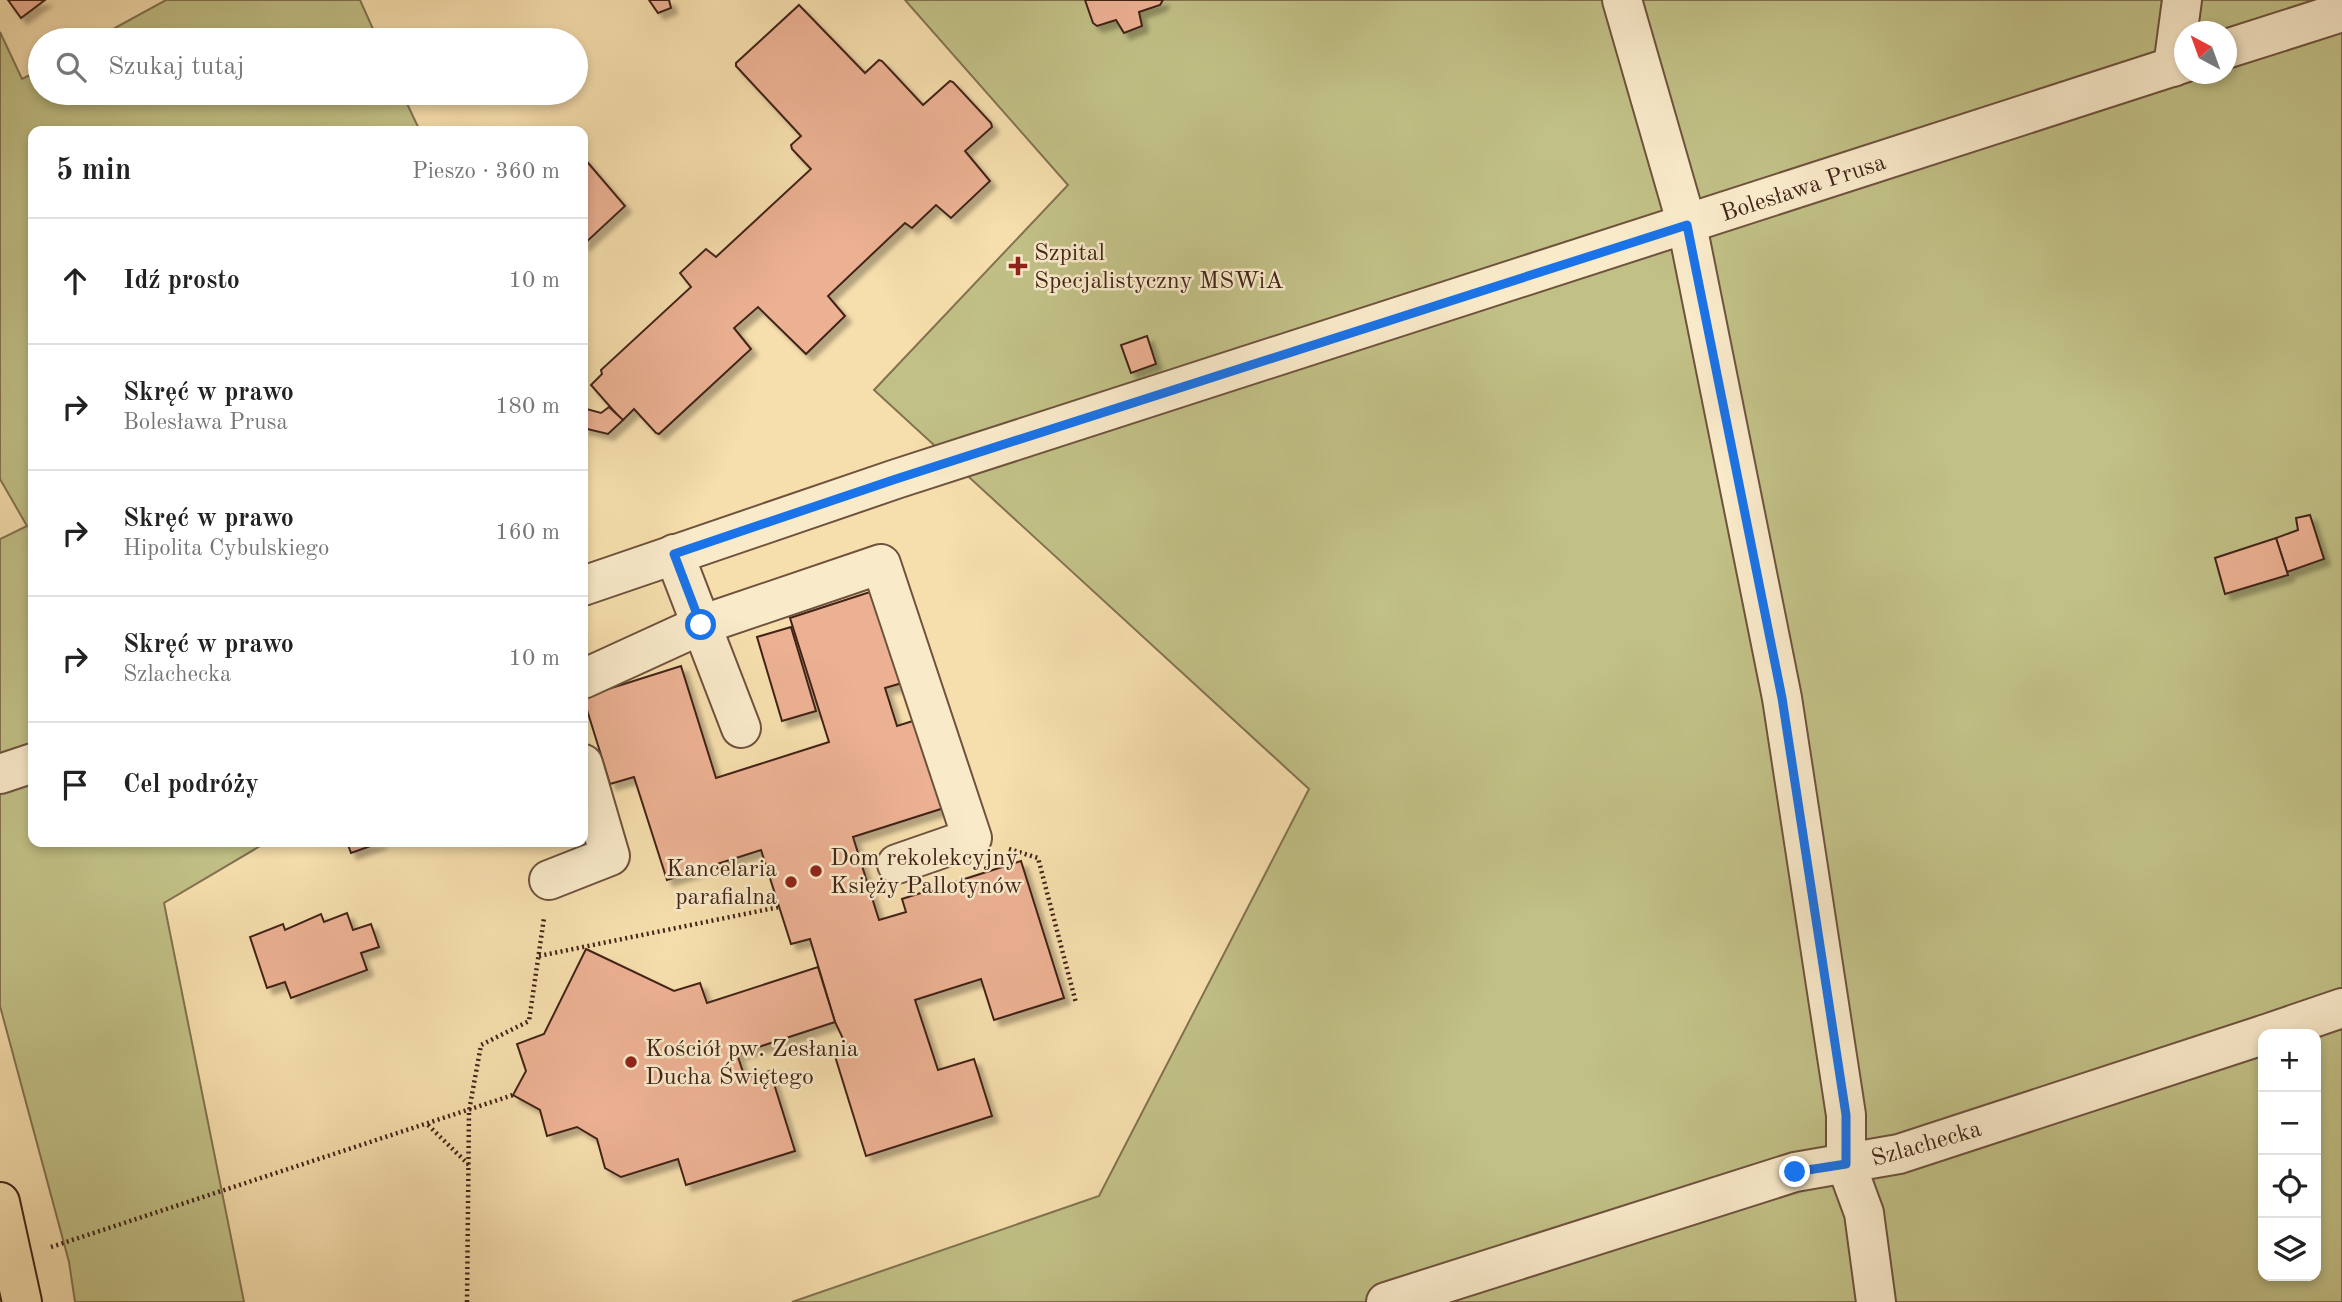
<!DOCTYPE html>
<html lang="pl">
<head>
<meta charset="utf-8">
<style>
  :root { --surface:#fff; --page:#f2f2f2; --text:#222; --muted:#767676; --line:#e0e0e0 }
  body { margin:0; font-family:"Old Standard TT",serif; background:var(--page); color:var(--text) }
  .controls { position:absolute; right:21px; bottom:21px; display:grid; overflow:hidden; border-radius:14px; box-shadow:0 4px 10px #0003 }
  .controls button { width:63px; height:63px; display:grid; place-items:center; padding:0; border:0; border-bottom:2px solid var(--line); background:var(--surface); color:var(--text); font:35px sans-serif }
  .compass { position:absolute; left:2174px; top:21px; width:63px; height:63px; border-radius:50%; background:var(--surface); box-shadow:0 4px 10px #0003; rotate:319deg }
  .stop { position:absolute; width:21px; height:21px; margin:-16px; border:5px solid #1a73e8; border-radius:50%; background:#fff }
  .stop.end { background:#1a73e8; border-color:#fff; box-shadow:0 2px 7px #0008 }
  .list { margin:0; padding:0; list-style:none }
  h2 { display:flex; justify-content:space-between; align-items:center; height:91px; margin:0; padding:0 28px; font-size:30px }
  h2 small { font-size:23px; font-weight:400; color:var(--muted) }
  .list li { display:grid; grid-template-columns:46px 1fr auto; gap:21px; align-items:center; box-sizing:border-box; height:126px; padding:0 28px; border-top:2px solid var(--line) }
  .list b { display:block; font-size:26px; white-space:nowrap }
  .list p { margin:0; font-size:23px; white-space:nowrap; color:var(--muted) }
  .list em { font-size:23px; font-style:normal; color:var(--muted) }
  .icon { flex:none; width:38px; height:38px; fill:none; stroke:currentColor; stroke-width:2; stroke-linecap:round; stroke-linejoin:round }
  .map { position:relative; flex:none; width:2342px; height:1302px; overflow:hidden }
  .search { position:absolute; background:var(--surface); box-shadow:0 4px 10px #0003; left:28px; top:28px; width:560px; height:77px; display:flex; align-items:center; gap:18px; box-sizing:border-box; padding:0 24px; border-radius:38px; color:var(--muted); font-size:26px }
  .panel { position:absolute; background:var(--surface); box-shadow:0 4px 10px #0003; left:28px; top:126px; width:560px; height:721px; border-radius:14px }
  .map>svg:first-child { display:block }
  .green { fill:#c1c086; stroke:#827250; stroke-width:2; fill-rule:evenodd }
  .building { fill:#ecb193; stroke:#422419; stroke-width:2; filter:url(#shadow) }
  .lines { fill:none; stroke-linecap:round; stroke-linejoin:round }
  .minor-casing { stroke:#6f523e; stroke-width:42 }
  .major-casing { stroke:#422419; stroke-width:42 }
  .path { stroke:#422419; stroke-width:4.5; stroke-dasharray:2 3.5; stroke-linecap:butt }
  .minor { stroke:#f9eaca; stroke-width:38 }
  .major { stroke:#f6dead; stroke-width:38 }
  .route { stroke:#1a73e8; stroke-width:9 }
  .poi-dot { fill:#8f2418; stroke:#f9eaca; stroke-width:2.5 }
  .labels { text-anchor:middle; stroke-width:5; stroke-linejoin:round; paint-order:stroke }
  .street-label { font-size:24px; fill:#422419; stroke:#f9eaca }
  .poi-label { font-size:24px; fill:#422419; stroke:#f9eaca; text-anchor:start }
</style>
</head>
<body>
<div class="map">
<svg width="2342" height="1302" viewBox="0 0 2342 1302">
  <defs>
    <filter id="shadow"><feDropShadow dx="6" dy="6" stdDeviation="2" flood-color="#0004"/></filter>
  </defs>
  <rect width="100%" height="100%" fill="#f6dead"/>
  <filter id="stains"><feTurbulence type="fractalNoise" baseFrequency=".00286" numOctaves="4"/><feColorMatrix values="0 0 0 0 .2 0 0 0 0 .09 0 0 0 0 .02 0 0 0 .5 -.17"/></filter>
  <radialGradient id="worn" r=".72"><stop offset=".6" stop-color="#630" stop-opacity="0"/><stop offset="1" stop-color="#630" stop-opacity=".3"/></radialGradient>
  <g class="green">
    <polygon points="166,0 360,0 378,40 93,40"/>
    <path d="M905 0H2342V1302H792L1099 1196 1309 789 874 390 1068 185ZM2184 32H2226V74H2184ZM2263 1034H2316V1276H2263Z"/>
    <polygon points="0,32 22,79 40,70 40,93 402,93 420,131 33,131 33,842 267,842 164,903 244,1302 75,1302 69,1262 0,1006 0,539 27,526 0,479"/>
  </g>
  <g class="building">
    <polygon points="8,0 45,0 21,18"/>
    <polygon points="649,0 669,0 671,8 658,13"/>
    <polygon points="1085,0 1163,0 1160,5 1139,12 1142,26 1124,33 1116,20 1097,26 1093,23"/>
    <polygon points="799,5 865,73 879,60 882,61 923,105 950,81 953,82 991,123 992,127 965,151 990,181 951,218 936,205 912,228 905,223 828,296 845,316 806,354 758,307 734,328 751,349 659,434 656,433 634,409 623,420 620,418 591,385 602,374 601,370 691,287 680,273 706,249 716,257 811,169 792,149 791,145 801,136 736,66 736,63"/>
    <polygon points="583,157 625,206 583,245"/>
    <polygon points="1147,336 1156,364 1131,373 1121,345"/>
    <polygon points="609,407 623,420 608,434 583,428 583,408 601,413"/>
    <polygon points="2310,515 2324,559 2287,572 2276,538 2298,530 2296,518"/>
    <polygon points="2276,538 2288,575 2225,594 2215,558"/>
    <polygon points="873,591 902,683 885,688 897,726 919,719 947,807 853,837 879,920 906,912 902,899 1021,861 1064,998 994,1020 981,979 915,1000 938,1070 974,1059 992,1116 866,1156 834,1053 848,1049 835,1022 810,939 791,944 761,850 667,880 634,777 610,784 583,697 681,666 716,778 829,742 790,618"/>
    <polygon points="791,627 816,711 782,721 757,637"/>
    <polygon points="347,842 382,842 351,853"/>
    <polygon points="347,913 353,930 371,924 379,947 361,953 367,970 291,998 285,982 267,988 250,937 283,924 285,930 321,914 324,922"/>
    <polygon points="586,949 674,991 700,983 707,1003 818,967 835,1022 737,1054 745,1078 770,1071 795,1151 686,1185 678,1159 621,1177 605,1168 597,1139 577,1127 547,1136 540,1110 513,1095 526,1071 517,1044 544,1034"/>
  </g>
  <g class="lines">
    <g class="minor-casing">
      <g id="minor">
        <polyline points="1622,0 1687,225 1782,698 1846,1115 1846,1164 1864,1213 1876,1302"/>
        <polyline points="2226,49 2342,12"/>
        <polyline points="2173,67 2182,0"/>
        <polyline points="674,554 741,728"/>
        <polyline points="583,586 896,479 2184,63"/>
        <polyline points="583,679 701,625 881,564 972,838 897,864"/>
        <polyline points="0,774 33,763"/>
        <polyline points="549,880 610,856 583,764"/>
        <polyline points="2266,1034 2342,1008"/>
        <polyline points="1386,1302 1795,1172 1899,1154 2263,1035"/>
      </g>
    </g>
    <g class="major-casing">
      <polyline id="major" points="0,1202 22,1302"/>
    </g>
    <g class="path">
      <polyline points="1009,849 1038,858 1076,1003"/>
      <polyline points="539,956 779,907"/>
      <polyline points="428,1125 469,1165"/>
      <polyline points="51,1247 513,1095"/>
      <polyline points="467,1302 469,1111 481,1045 529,1021 544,918"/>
    </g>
    <use href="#minor" class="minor"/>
    <use href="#major" class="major"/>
  </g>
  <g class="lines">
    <polyline class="route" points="701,625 674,554 896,479 1687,225 1782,698 1846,1115 1846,1164 1795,1172"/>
  </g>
  <g class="poi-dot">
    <path d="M1014.5 255.5h7v7h7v7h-7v7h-7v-7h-7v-7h7z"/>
    <circle cx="816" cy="871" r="7"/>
    <circle cx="791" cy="882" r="7"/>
    <circle cx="631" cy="1062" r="7"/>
  </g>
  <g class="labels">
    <g class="street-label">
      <text transform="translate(1803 187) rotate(-18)" y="8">Bolesława Prusa</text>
      <text transform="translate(1926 1143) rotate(-16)" y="8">Szlachecka</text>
    </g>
    <g class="poi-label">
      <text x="1034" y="260">Szpital<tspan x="1034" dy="28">Specjalistyczny MSWiA</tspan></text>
      <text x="830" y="865">Dom rekolekcyjny<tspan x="830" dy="28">Księży Pallotynów</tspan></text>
      <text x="777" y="876" text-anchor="end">Kancelaria<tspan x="777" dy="28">parafialna</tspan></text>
      <text x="645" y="1056">Kościół pw. Zesłania<tspan x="645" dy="28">Ducha Świętego</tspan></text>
    </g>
  </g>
  <rect width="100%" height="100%" filter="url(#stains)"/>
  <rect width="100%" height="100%" fill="url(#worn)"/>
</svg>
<div class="controls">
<button>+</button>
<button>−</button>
<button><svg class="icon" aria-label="locate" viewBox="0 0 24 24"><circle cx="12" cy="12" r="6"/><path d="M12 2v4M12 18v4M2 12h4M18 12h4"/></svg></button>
<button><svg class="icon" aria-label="layers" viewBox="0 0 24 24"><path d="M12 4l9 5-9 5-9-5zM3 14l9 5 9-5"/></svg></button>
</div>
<svg class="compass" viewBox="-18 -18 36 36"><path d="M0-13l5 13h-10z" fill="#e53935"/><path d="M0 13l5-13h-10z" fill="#767676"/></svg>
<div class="stop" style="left:701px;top:625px"></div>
<div class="stop end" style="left:1795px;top:1172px"></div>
<div class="search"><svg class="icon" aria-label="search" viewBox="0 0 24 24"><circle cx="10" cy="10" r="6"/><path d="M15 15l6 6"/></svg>Szukaj tutaj</div>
<section class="panel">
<h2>5 min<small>Pieszo · 360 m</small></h2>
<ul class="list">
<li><svg class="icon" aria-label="ahead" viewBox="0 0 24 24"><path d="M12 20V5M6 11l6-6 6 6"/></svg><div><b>Idź prosto</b></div><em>10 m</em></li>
<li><svg class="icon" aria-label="right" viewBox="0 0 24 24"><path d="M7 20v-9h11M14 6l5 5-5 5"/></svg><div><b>Skręć w prawo</b><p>Bolesława Prusa</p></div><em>180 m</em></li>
<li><svg class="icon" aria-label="right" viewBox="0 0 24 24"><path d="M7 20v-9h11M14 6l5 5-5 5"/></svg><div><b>Skręć w prawo</b><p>Hipolita Cybulskiego</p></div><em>160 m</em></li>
<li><svg class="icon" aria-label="right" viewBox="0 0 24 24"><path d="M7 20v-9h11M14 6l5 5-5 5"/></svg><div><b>Skręć w prawo</b><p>Szlachecka</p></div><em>10 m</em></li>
<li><svg class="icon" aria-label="arrive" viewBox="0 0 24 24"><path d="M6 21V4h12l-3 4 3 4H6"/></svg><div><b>Cel podróży</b></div></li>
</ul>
</section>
</div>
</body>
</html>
